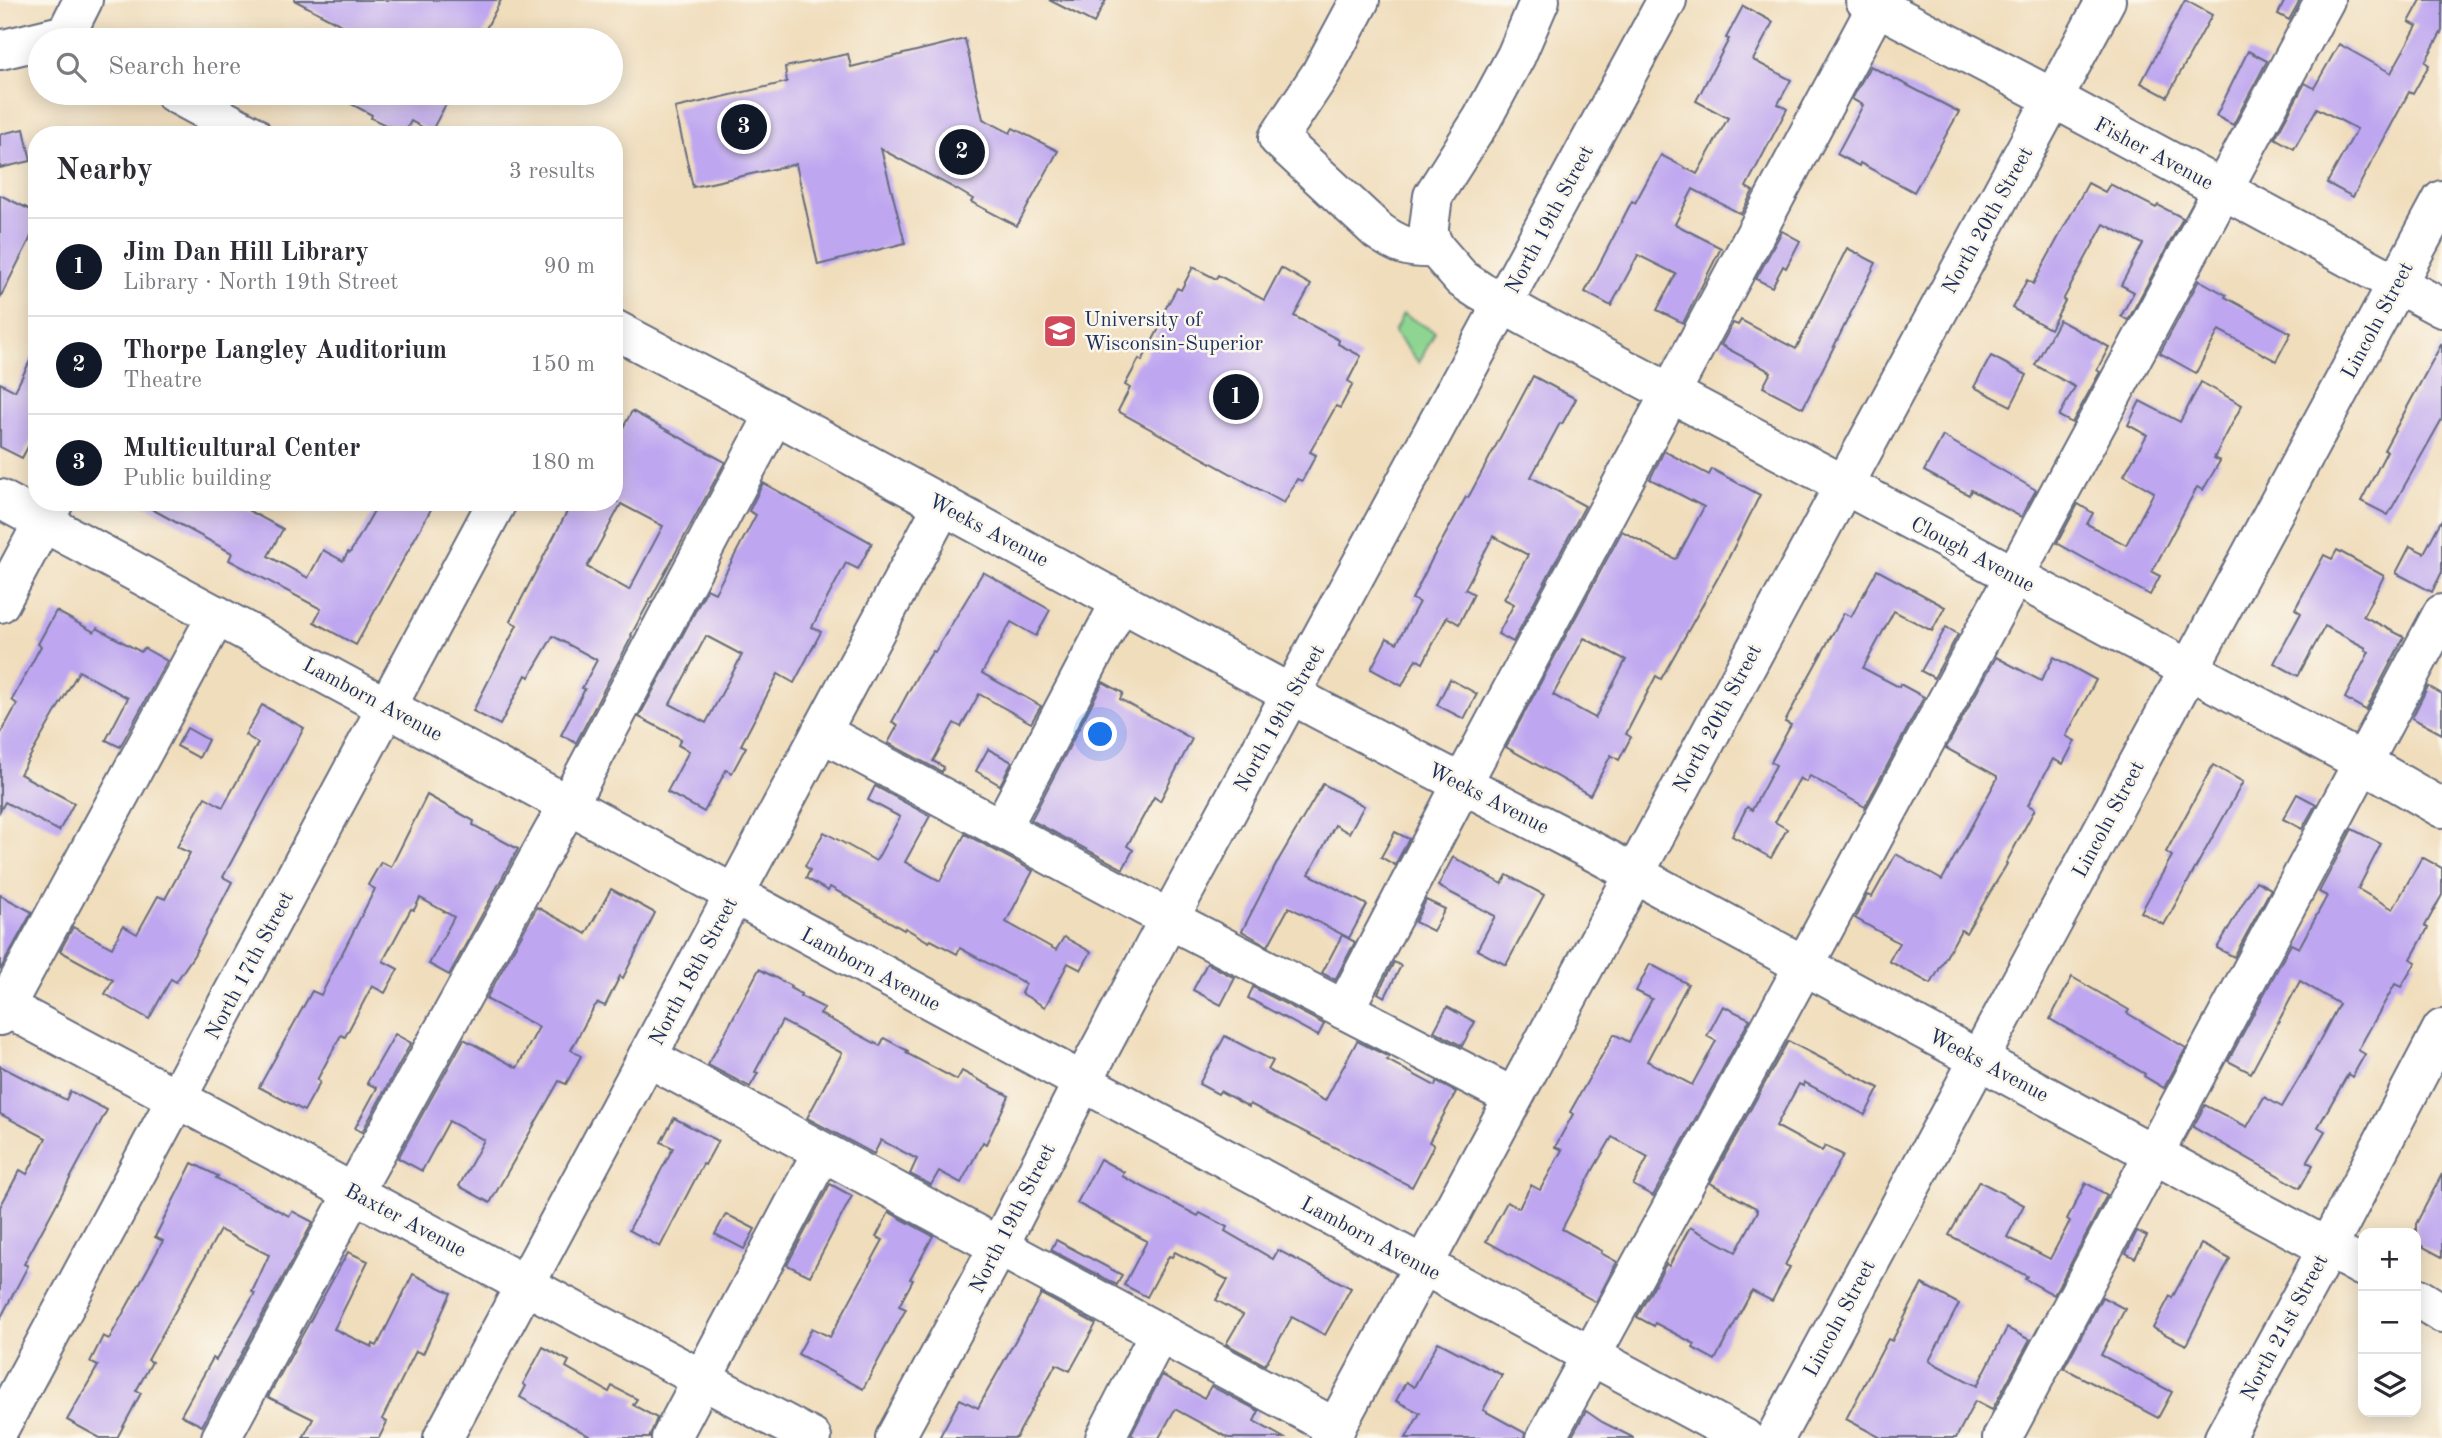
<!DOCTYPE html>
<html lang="en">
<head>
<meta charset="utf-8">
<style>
  :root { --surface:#fff; --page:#f7f7f7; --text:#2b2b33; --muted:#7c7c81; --line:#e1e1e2; --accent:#111827 }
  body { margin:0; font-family:"Old Standard TT",serif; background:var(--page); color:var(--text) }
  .controls { position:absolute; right:21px; bottom:21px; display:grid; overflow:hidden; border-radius:14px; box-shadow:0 4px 18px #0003 }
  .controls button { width:63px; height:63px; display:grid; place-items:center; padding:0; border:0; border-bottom:2px solid var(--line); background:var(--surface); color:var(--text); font:35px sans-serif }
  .you { position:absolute; left:1101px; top:735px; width:24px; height:24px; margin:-18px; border:5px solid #fff; border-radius:50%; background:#1a73e8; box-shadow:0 0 0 10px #1a73e833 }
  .badge { display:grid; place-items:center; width:46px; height:46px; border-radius:50%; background:var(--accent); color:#fff; font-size:23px; font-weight:700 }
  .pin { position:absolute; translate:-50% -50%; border:4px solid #fff; box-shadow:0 2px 7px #0006 }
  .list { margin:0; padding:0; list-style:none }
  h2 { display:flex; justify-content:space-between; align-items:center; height:91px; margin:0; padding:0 28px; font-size:30px }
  h2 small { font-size:23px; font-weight:400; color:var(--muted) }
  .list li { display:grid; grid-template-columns:46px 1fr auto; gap:21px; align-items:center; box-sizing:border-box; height:98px; padding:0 28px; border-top:2px solid var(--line) }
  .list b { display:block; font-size:26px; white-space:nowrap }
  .list p { margin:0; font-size:23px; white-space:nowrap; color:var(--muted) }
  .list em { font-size:23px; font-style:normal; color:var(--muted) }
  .icon { flex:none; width:38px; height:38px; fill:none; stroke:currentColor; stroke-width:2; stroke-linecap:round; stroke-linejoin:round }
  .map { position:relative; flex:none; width:2442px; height:1438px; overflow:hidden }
  .search { position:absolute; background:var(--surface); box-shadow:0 4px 18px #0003; left:28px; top:28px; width:595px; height:77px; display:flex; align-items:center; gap:18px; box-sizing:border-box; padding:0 24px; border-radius:38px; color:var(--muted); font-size:26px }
  .panel { position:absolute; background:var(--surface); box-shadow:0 4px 18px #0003; left:28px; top:126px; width:595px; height:385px; border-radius:28px }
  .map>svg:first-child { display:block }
  .green { fill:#8dd590; stroke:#548277; stroke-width:2 }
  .building { fill:#bea6f0; fill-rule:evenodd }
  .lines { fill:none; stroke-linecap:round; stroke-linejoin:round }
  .minor-casing { stroke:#666c7f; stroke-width:42 }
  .minor { stroke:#fff; stroke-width:38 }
  .labels { text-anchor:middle; stroke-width:5; stroke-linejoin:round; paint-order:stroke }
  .street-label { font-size:21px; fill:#1b2f5e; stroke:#fbf7ec }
  .poi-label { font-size:21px; fill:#1b2f5e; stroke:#fbf7ec; text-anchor:start }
</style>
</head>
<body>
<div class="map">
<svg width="2442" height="1438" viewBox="0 0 2442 1438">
  <rect width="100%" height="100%" fill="#fbf7ec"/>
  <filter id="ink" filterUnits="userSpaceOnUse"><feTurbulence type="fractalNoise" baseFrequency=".0143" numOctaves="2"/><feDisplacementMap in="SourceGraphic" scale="14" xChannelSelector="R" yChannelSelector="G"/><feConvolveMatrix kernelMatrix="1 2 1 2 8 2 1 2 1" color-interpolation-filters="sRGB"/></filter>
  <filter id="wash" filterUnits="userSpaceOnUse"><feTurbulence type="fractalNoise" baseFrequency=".00686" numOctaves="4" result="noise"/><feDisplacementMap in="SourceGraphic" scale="28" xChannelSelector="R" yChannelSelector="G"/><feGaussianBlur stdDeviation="1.57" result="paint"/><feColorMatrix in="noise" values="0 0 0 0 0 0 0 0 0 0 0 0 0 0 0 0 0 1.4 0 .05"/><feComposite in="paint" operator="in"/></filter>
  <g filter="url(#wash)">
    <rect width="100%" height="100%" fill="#f0ddbc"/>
    <polygon class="green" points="1403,314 1435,332 1419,363 1394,332"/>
    <g id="blocks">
      <g class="building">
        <polygon points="294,0 501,0 480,40 370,40"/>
        <polygon points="1049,0 1106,0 1094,23"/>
        <polygon points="2185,0 2212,15 2167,97 2141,83"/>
        <polygon points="2285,0 2300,0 2289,20 2278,14"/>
        <polygon points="2421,0 2442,0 2442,31 2425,62 2429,65 2413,94 2409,92 2353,197 2327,183 2357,129 2317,108 2294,149 2275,138 2305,83 2314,88 2339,44 2391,73 2417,26 2409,22"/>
        <polygon points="1743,6 1773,22 1753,60 1791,80 1778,104 1787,109 1746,187 1753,191 1741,214 1693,189 1675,224 1721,248 1683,323 1657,310 1676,274 1638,255 1611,306 1585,292 1632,201 1635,203 1661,155 1697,174 1728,118 1696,101 1729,39 1726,38"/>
        <polygon points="965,39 983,119 1010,133 1013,128 1058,151 1017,226 971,202 973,199 956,189 881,149 905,243 818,265 796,164 693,187 675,108 787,82 785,67 848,54 851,67"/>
        <polygon points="2248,51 2267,61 2233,125 2216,116"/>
        <polygon points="1870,66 1959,112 1914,192 1860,163 1859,166 1837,154 1863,105 1852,99"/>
        <polygon points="331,93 452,93 431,132 411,121 404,134 371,118 372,115"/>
        <polygon points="24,129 31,161 0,168 0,134"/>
        <polygon points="2088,183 2105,192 2110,184 2156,208 2158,205 2183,218 2128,320 2121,316 2134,292 2121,285 2143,244 2104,224 2063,300 2065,301 2050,329 2012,308 2027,280 2033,284"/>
        <polygon points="0,195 37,213 37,222 29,241 0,298"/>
        <polygon points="1782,231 1800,241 1786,268 1783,266 1772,287 1756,279"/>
        <polygon points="1847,248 1876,263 1803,408 1763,387 1771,372 1721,345 1733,323 1738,325 1741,320 1796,349"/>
        <polygon points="1193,267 1216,279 1218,275 1264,300 1281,268 1311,285 1294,316 1339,340 1338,344 1361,356 1348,381 1353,384 1340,408 1336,406 1310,452 1316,455 1302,481 1297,479 1284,503 1118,411 1130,388 1125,385 1139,359 1142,361 1166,315 1163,313 1177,288 1181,290"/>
        <polygon points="2199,280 2226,295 2225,297 2291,333 2276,361 2219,330 2196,373 2160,353"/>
        <polygon points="2059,320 2109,347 2097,370 2100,372 2072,423 2059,416 2075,387 2035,365"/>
        <polygon points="2442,343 2442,419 2388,515 2361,501 2387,451 2384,450"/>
        <polygon points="37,347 37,430 22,458 0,447 0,383 15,391"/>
        <polygon points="1991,356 2027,375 2011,406 1974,387"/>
        <polygon points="1533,376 1576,399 1562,424 1560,423 1531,477 1585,506 1513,642 1498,634 1514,604 1504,599 1528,555 1493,536 1465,589 1474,594 1459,624 1447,617 1423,663 1416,659 1402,686 1371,669 1387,638 1397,643 1419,602 1412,599 1432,559 1466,497 1468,498"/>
        <polygon points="2201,382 2242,405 2214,458 2220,461 2203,490 2197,487 2152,572 2160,576 2150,595 2057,543 2078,504 2093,513 2087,524 2126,545 2154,492 2124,475 2147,435 2128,425 2140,401 2180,422"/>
        <path d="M632 411 725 462 631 635 632 636 576 743 561 735 585 689 582 688 597 660 553 636 529 677 526 675 500 725 473 711 517 625 510 621 572 502H618L614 500V444ZM621 504 663 526 629 590 587 567Z"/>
        <polygon points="1943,436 2036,490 2021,517 1971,490 1969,495 1924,471"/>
        <path d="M1664 451 1709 475 1712 469 1760 495 1725 565 1661 679 1656 676 1626 734 1631 737 1619 760 1611 755 1590 795 1506 747 1622 531 1675 559 1677 558 1704 507 1650 479ZM1584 638 1626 660 1595 718 1553 695Z"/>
        <path d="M763 483 872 543 858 569 846 563 812 627 821 632 794 683 778 674 741 745 746 747 732 773 726 770 704 812 667 792 689 751 678 745 681 739 639 717 707 589 715 593 756 515 749 511ZM706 636 742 655 706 723 670 704Z"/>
        <polygon points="139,502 233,502 283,529 268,556 308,578 323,550 343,561 348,552 350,553 379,502 435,502 356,645 314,622 321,609 229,560 232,553"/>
        <polygon points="2442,519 2442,572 2432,592 2396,573 2410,546 2424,553"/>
        <polygon points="2337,550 2384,576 2363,616 2404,637 2366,710 2345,698 2369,652 2365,650 2366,648 2325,626 2298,676 2274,663 2301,613 2295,609 2324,555 2332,559"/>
        <polygon points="1877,570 1945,607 1932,631 1894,611 1863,668 1899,687 1900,684 1924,697 1865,807 1810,776 1806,782 1800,778 1775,822 1787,829 1771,858 1732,836 1747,807 1752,810 1776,765 1771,762 1791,725 1785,722 1808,678 1844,613 1851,617"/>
        <polygon points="983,572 1050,610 1036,636 1011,622 982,673 1041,706 1031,723 979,694 961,727 954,723 933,761 944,767 942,772 888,743 898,725 892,722 918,674 933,651 935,652"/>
        <polygon points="56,611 94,632 97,628 141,652 144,648 167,661 120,747 106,740 128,698 79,671 20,774 74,803 59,831 5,802 0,811 0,735 17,704 12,700 41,646 38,644"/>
        <polygon points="1946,627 1958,634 1934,678 1921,671"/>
        <polygon points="1996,657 2041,681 2054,657 2096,680 2066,736 2075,741 2063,764 2053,759 2028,805 2035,809 2006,863 2007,864 1966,933 1961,930 1931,984 1889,961 1899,943 1855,918 1867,895 1872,897 1896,854 1942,880 1997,779 1997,776 1946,748"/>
        <polygon points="1450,679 1477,694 1464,719 1437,705"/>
        <polygon points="1103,682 1123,693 1120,699 1192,739 1160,801 1154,797 1127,846 1133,850 1123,869 1031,820"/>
        <polygon points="2428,686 2442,694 2442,734 2412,718"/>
        <polygon points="262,705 304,728 223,877 232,882 194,955 176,982 171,979 149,1019 105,994 113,980 60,951 73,927 112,948 123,926 137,934 158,896 165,899 190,853 177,847 205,797 223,807 258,743 245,735"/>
        <polygon points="187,728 208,740 199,758 177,746"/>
        <polygon points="988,749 1012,762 1000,785 976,771"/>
        <polygon points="2213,765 2243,782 2164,925 2141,912 2172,856 2166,852"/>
        <polygon points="1323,784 1364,806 1349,833 1335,825 1309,874 1367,905 1349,938 1289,907 1268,946 1242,931 1279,859"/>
        <polygon points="875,786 930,816 905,862 940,881 965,834 1033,871 1006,922 1056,950 1064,937 1091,952 1081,970 1068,963 1045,1007 1021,993 1026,984 960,948 957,954 931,940 929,942 905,928 904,930 830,887 828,891 806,878 810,870 805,866 824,832 876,861 900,817 868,800"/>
        <polygon points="2297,794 2316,804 2302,829 2283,819"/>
        <polygon points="427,795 474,821 473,825 518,849 449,975 429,964 454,917 420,898 414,910 411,909 383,961 398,969 385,993 372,986 345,1037 341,1035 317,1080 320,1082 304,1111 259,1087 312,991 321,995 375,889 368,885 381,862 391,867"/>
        <polygon points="2352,829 2381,844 2358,889 2393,909 2422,857 2442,868 2442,895 2425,926 2428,928 2411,959 2416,962 2401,987 2395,984 2358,1050 2365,1054 2352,1077 2348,1074 2318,1127 2325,1131 2307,1162 2313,1165 2300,1188 2193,1127 2205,1105 2247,1127 2264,1097 2282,1107 2305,1068 2339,1004 2300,981 2251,1073 2228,1061 2291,944 2299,948 2327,896 2319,892"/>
        <polygon points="1395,832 1409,839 1395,865 1381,857"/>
        <polygon points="1453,857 1502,884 1507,875 1544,895 1506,965 1477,950 1495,916 1438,886"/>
        <polygon points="2256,881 2271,889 2234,957 2217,948"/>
        <polygon points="611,889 655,913 623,978 620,976 605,1006 598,1003 594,1007 571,1050 581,1056 566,1084 559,1081 490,1203 459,1186 484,1140 449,1121 422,1171 398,1158 464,1039 517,1068 539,1027 486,999 537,907 586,934"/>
        <polygon points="0,895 32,912 0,970"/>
        <polygon points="1426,900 1445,909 1433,931 1415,922"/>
        <polygon points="1342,935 1355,942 1335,980 1322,973"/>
        <polygon points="1394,962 1401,966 1385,997 1378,993"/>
        <polygon points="1207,963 1235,978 1221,1005 1193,990"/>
        <polygon points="1650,964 1688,984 1647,1061 1692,1085 1716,1041 1707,1036 1723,1006 1750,1019 1653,1196 1633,1185 1648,1157 1612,1137 1594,1168 1562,1229 1602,1251 1601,1253 1617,1262 1596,1302 1486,1241 1507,1202 1519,1208 1531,1185 1540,1190 1562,1150 1555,1147 1573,1114 1570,1112 1614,1034 1629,1042 1652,999 1636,991"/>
        <polygon points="759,969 791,986 790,988 801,994 800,996 824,1008 820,1014 880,1046 884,1038 908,1051 906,1053 957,1080 962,1071 1009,1096 986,1144 983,1142 961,1183 939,1171 931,1185 910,1174 917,1159 881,1140 874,1154 807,1118 842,1053 782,1021 755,1072 758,1073 750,1087 708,1065"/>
        <polygon points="2072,977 2129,1010 2127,1013 2186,1048 2164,1088 2144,1076 2145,1074 2050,1019"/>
        <polygon points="1253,987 1324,1024 1318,1036 1248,998"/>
        <polygon points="1447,1007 1475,1022 1462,1046 1434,1031"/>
        <polygon points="395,1034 411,1043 362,1132 355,1128 377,1088 367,1083"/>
        <polygon points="1225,1036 1273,1061 1268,1070 1325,1101 1357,1041 1389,1057 1387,1060 1435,1086 1437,1082 1456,1092 1429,1142 1434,1145 1412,1187 1250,1104 1249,1107 1220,1091 1218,1094 1199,1084"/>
        <polygon points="1788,1041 1879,1088 1865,1115 1804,1082 1803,1086 1799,1084 1776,1126 1822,1151 1825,1146 1843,1155 1785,1265 1790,1267 1772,1301 1752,1291 1715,1360 1693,1348 1695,1344 1655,1323 1654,1326 1637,1317 1666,1264 1669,1266 1690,1227 1736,1252 1758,1211 1756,1208 1710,1183"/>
        <polygon points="0,1066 66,1100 70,1091 107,1110 24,1264 28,1266 0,1319 0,1207 20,1170 27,1174 46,1138 0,1114"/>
        <polygon points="674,1118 718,1141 705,1165 703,1164 660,1247 629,1230 673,1148 661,1142"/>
        <polygon points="1100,1159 1124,1172 1122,1176 1198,1216 1200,1213 1227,1227 1225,1231 1273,1259 1278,1250 1351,1288 1325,1335 1292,1317 1265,1365 1226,1344 1243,1315 1216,1300 1228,1280 1175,1252 1172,1257 1169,1256 1147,1297 1124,1285 1147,1241 1077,1203"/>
        <polygon points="192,1163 218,1176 216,1178 289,1216 292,1211 313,1222 202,1426 181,1415 213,1358 216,1360 255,1293 252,1292 269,1255 220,1230 148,1360 152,1362 136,1391 141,1393 117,1438 100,1438 67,1420 98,1366 90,1362 103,1336 109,1339 163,1241 155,1237"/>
        <polygon points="2442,1174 2442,1257 2416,1243 2416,1224"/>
        <polygon points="1979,1181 2024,1205 2007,1237 2050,1259 2070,1221 2067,1219 2086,1183 2107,1195 2054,1295 2025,1279 2027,1276 1949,1235"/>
        <polygon points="830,1184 852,1196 810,1276 787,1265"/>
        <polygon points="889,1212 933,1236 910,1279 913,1280 899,1306 906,1309 863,1389 798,1354 812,1328 830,1337 883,1240 876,1237"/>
        <polygon points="726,1214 755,1229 744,1249 715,1234"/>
        <polygon points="2137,1231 2147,1236 2135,1258 2126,1253"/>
        <polygon points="1056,1240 1122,1275 1117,1285 1051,1250"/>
        <polygon points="2201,1244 2230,1259 2186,1345 2153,1328 2170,1296 2172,1298"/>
        <polygon points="348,1252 368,1261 334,1329 372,1347 373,1344 377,1346 413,1274 451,1293 423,1354 416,1351 382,1419 387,1422 379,1438 303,1438 313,1419 268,1397"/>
        <polygon points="1922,1284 1959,1304 1929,1361 1977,1386 2007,1328 2030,1340 1992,1410 1975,1401 1956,1438 1881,1438 1846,1419 1888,1339 1892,1341"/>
        <polygon points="1041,1294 1096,1324 1070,1371 1056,1364 1016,1438 939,1438 960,1399 978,1408"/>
        <polygon points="2102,1297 2125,1309 2101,1355 2172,1392 2158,1418 2064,1368"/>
        <polygon points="1438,1342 1502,1375 1483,1410 1525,1433 1524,1438 1406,1438 1420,1413 1396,1401 1406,1382 1414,1387"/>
        <polygon points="543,1347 569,1361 566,1367 609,1392 612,1386 637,1399 633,1405 657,1418 649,1438 593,1438 520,1397 526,1386 523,1384"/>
        <polygon points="1162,1375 1204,1398 1211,1386 1259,1411 1254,1421 1284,1438 1228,1438 1175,1409 1159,1438 1137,1438 1131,1435"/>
        <polygon points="1586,1411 1602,1422 1634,1438 1571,1438"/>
      </g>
    </g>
  </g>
  <g filter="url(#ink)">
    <use href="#blocks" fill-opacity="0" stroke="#666c7f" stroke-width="2"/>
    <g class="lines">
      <g class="minor-casing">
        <g id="minor">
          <path d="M1360 0 1321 73 1278 138 1378 231C1399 246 1409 249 1435 248"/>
          <polyline points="1540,0 1516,56 1482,119 1433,196 1429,227 1429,235 1435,248 1462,279 1480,291 1530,319 1843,484 2362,762 2442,808"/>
          <polyline points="1865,0 2053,98 2442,308"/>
          <polyline points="66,34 83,0"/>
          <polyline points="0,50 66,34"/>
          <polyline points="174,93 252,135"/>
          <polyline points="614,329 775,414 1320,710 1598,854 2363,1267"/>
          <polyline points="0,499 1744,1438"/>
          <polyline points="0,603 54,502"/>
          <polyline points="821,732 1169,919 1513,1097"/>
          <polyline points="1001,829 1121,601"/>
          <polyline points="0,1004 812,1438"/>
          <polyline points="1344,1010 1462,784 1880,0"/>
          <polyline points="0,1016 217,615"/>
          <polyline points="647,1057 1336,1428"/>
          <polyline points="2416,1297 2442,1313"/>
          <polyline points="0,1427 497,502"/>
          <polyline points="221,1438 354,1192 568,805 775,414"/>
          <polyline points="443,1438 943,505"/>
          <polyline points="671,1438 822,1152"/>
          <polyline points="895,1438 998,1248 1082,1083 1169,919 1667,0"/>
          <polyline points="1105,1438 1159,1333"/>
          <polyline points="1330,1438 2106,0"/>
          <polyline points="1546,1438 1818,940 2325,0"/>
          <polyline points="1775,1438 2442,200"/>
          <polyline points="2002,1438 2442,614"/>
          <polyline points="2224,1438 2311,1279 2442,1029"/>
        </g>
      </g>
      <use href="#minor" class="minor"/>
    </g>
  </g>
  <defs>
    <g id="university-square" transform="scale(1.75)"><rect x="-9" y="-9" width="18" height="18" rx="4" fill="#d1495b" stroke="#fbf7ec"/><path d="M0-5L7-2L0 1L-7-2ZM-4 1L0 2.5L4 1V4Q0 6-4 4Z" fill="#fff"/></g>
  </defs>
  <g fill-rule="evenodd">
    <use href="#university-square" x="1060" y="331"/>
  </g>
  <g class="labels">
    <g class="street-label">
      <text transform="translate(2154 153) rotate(28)" y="7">Fisher Avenue</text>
      <text transform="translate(1549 219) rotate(-62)" y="7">North 19th Street</text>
      <text transform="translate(1987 220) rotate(-61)" y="7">North 20th Street</text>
      <text transform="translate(2377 320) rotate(-62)" y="7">Lincoln Street</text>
      <text transform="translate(989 530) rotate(28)" y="7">Weeks Avenue</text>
      <text transform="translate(1973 554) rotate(28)" y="7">Clough Avenue</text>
      <text transform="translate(373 699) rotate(28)" y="7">Lamborn Avenue</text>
      <text transform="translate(1279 718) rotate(-61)" y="7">North 19th Street</text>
      <text transform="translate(1717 718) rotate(-62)" y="7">North 20th Street</text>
      <text transform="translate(1489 798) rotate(27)" y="7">Weeks Avenue</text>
      <text transform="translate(2108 819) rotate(-62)" y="7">Lincoln Street</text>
      <text transform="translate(249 965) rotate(-62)" y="7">North 17th Street</text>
      <text transform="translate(871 969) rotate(28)" y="7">Lamborn Avenue</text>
      <text transform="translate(693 971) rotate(-62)" y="7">North 18th Street</text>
      <text transform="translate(1989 1065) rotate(28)" y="7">Weeks Avenue</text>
      <text transform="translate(1012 1218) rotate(-63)" y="7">North 19th Street</text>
      <text transform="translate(406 1220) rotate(28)" y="7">Baxter Avenue</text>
      <text transform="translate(1371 1238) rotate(28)" y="7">Lamborn Avenue</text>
      <text transform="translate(1839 1318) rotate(-62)" y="7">Lincoln Street</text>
      <text transform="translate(2284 1327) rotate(-62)" y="7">North 21st Street</text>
    </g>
    <g class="poi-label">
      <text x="1084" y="326">University of<tspan x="1084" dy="24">Wisconsin-Superior</tspan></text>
    </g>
  </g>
</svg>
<div class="controls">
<button>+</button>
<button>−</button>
<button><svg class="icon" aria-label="layers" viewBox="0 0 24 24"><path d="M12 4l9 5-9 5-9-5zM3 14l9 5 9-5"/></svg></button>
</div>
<div class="you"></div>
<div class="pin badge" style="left:1236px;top:397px">1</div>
<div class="pin badge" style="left:962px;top:152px">2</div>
<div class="pin badge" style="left:744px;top:127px">3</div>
<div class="search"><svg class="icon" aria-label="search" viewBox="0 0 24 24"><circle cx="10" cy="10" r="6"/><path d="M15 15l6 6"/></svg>Search here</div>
<section class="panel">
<h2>Nearby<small>3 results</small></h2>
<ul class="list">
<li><span class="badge">1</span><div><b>Jim Dan Hill Library</b><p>Library · North 19th Street</p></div><em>90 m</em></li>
<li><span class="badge">2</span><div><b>Thorpe Langley Auditorium</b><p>Theatre</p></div><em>150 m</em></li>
<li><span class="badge">3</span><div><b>Multicultural Center</b><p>Public building</p></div><em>180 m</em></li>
</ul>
</section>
</div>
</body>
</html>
